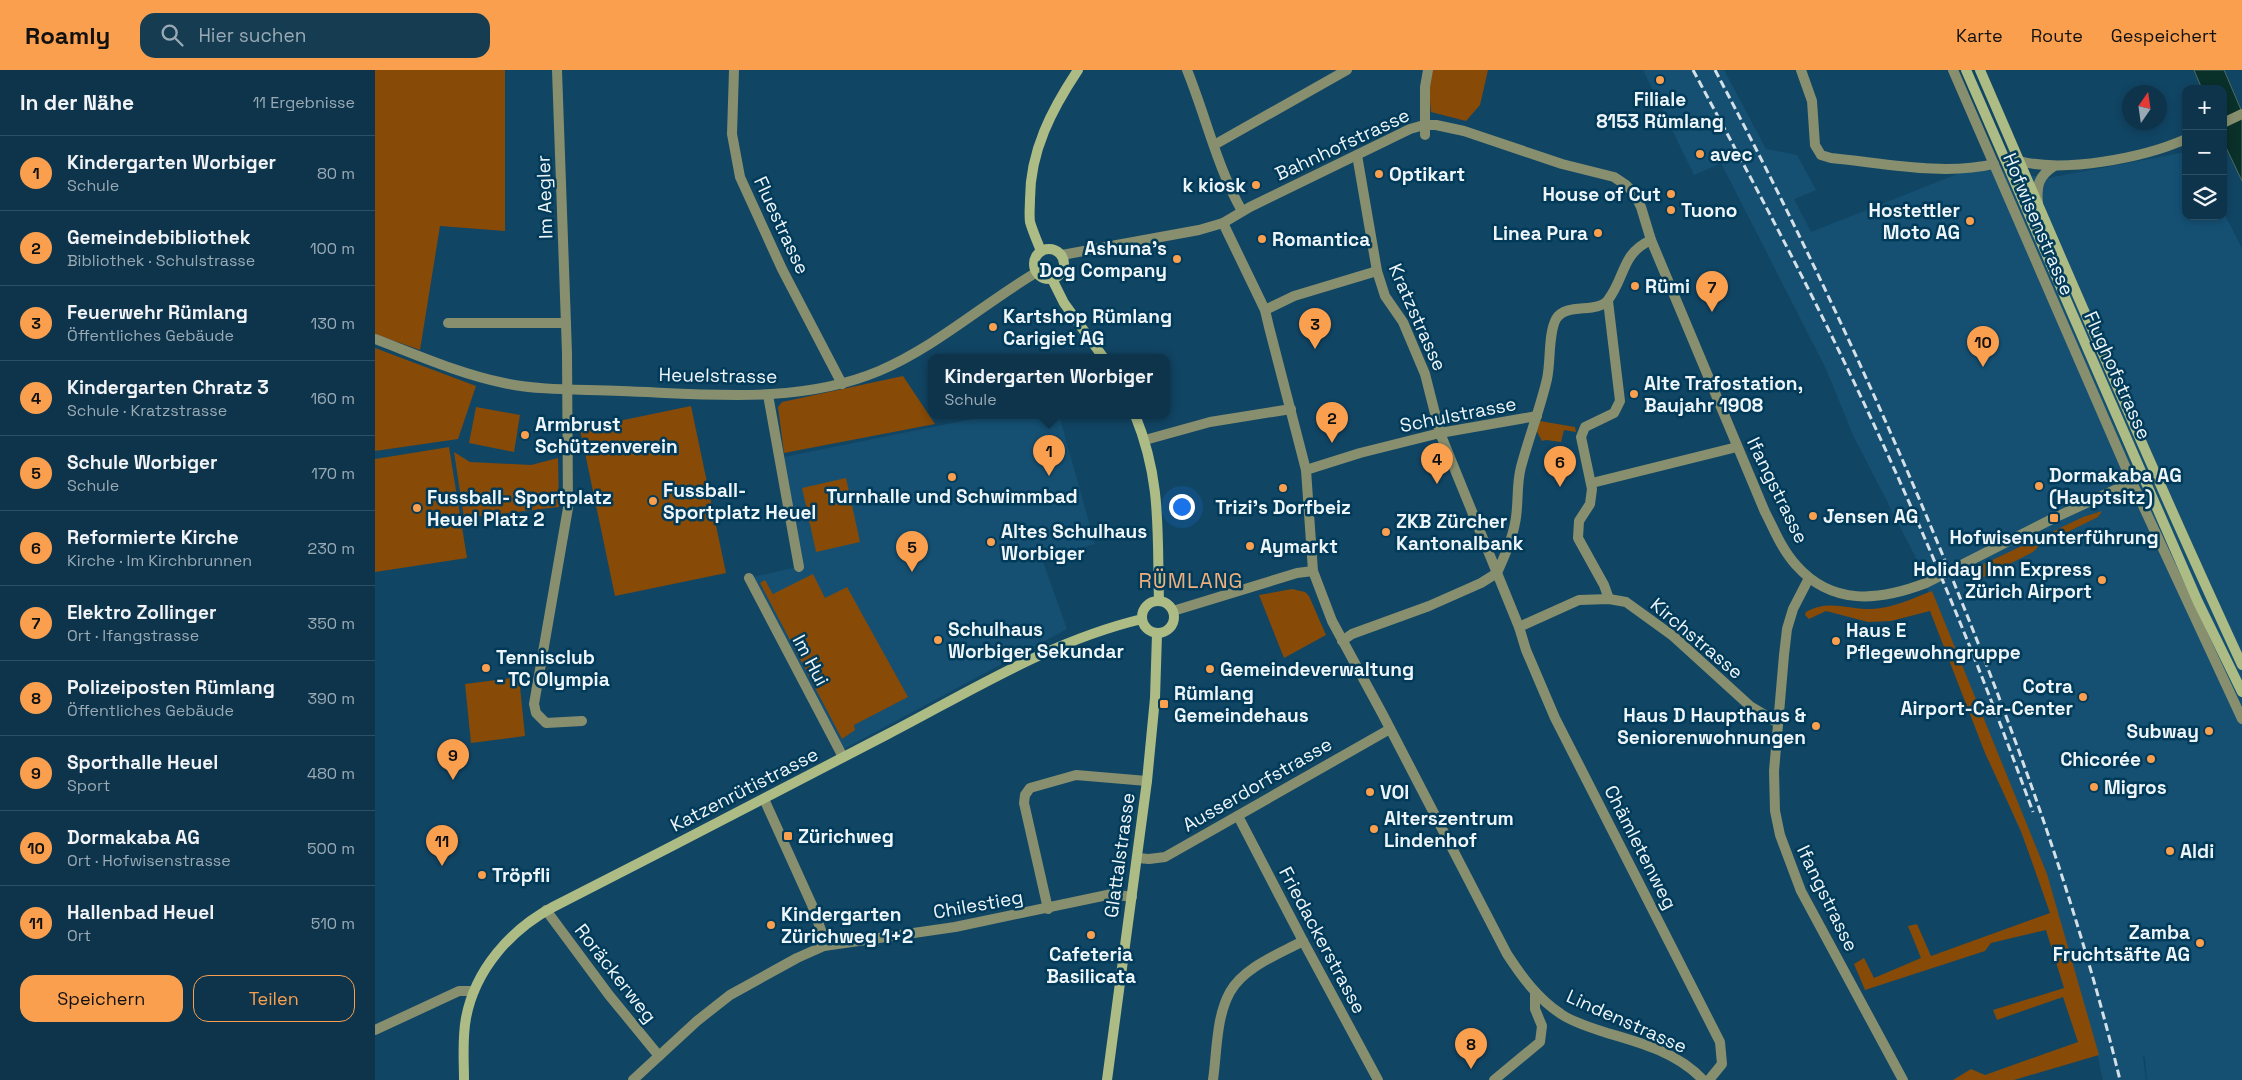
<!DOCTYPE html>
<html lang="de">
<head>
<meta charset="utf-8">
<style>
  :root { --surface:#0d344b; --page:#163c52; --text:#f1f3f6; --muted:#9aaab5; --line:#2d4f63; --accent:#fa9f4e }
  body { margin:0; font-family:"Space Grotesk",sans-serif; background:var(--page); color:var(--text) }
  .controls { position:absolute; right:15px; top:15px; display:grid; overflow:hidden; border-radius:10px; box-shadow:0 2px 8px #0003 }
  .controls button { width:45px; height:45px; display:grid; place-items:center; padding:0; border:0; border-bottom:1px solid var(--line); background:var(--surface); color:var(--text); font:25px sans-serif }
  .compass { position:absolute; left:1747px; top:15px; width:45px; height:45px; border-radius:50%; background:var(--surface); box-shadow:0 2px 8px #0003; rotate:13deg }
  .you { position:absolute; left:806px; top:436px; width:18px; height:18px; margin:-12px; border:4px solid #fff; border-radius:50%; background:#1a73e8; box-shadow:0 0 0 8px #1a73e833 }
  .badge { display:grid; place-items:center; width:32px; height:32px; border-radius:50%; background:var(--accent); color:#111; font-size:16px; font-weight:700 }
  .pin { position:absolute; translate:-50% -41px; filter:drop-shadow(0 1px 2px #0008) }
  .pin::after { content:''; position:absolute; top:26px; width:18px; height:15px; background:inherit; clip-path:polygon(0 0,100% 0,50% 100%) }
  .popup { position:absolute; left:553px; top:284px; width:242px; height:65px; box-sizing:border-box; display:grid; place-content:center; border-radius:10px; background:var(--surface); filter:drop-shadow(0 1px 4px #0005); font-size:16px; white-space:nowrap; color:var(--muted) }
  .popup b { font-size:19px; color:var(--text) }
  .popup::after { content:''; position:absolute; left:50%; top:100%; margin-left:-10px; border:10px solid transparent; border-top-color:var(--surface) }
  .list { margin:0; padding:0; list-style:none }
  h2 { display:flex; justify-content:space-between; align-items:center; height:65px; margin:0; padding:0 20px; font-size:21px }
  h2 small { font-size:16px; font-weight:400; color:var(--muted) }
  .list li { display:grid; grid-template-columns:32px 1fr auto; gap:15px; align-items:center; box-sizing:border-box; height:75px; padding:0 20px; border-top:1px solid var(--line) }
  .list b { display:block; font-size:19px; white-space:nowrap }
  .list p { margin:0; font-size:16px; white-space:nowrap; color:var(--muted) }
  .list em { font-size:16px; font-style:normal; color:var(--muted) }
  .actions { display:flex; gap:10px; padding:15px 20px }
  .actions a { flex:1; padding:11px 0; border:1px solid var(--accent); border-radius:15px; text-align:center; font-size:18px; color:var(--accent) }
  .actions .main { background:var(--accent); color:#111 }
  .icon { flex:none; width:28px; height:28px; fill:none; stroke:currentColor; stroke-width:2; stroke-linecap:round; stroke-linejoin:round }
  .map { position:relative; flex:none; width:1867px; height:1010px; overflow:hidden }
  header { display:flex; align-items:center; gap:30px; box-sizing:border-box; height:70px; padding:0 25px; background:var(--accent); color:#111 }
  header strong { font-size:24px }
  nav { display:flex; gap:28px; margin-inline-start:auto; font-size:18px }
  .search { width:350px; height:45px; background:var(--page); display:flex; align-items:center; gap:12px; box-sizing:border-box; padding:0 18px; border-radius:15px; color:var(--muted); font-size:19px }
  main { display:flex }
  aside { flex:1; background:var(--surface) }
  .map>svg:first-child { display:block }
  .built { fill:#155073 }
  .green { fill:#874a07 }
  .water { fill:#0a302a; stroke:#4e6b68 }
  .lines { fill:none; stroke-linecap:round; stroke-linejoin:round }
  .street { stroke:#878f6e; stroke-width:10 }
  .secondary { stroke:#adbb85; stroke-width:10 }
  .rail { stroke:#d4e0e7; stroke-width:3; stroke-dasharray:8 4; stroke-linecap:butt }
  .poi-dot { fill:#fa9f4e; stroke:#023b59; stroke-width:2 }
  .labels { text-anchor:middle; stroke-width:5; stroke-linejoin:round; paint-order:stroke }
  .poi-label { font-size:19px; font-weight:bold; fill:#eef5f9; stroke:#023b59; text-anchor:start }
  .street-label { font-size:19px; fill:#eef5f9; stroke:#023b59 }
  .quarter-label { font-size:21px; letter-spacing:1px; fill:#eeaf7b; stroke:#023b59 }
</style>
</head>
<body>
<header>
<strong>Roamly</strong>
<div class="search"><svg class="icon" aria-label="search" viewBox="0 0 24 24"><circle cx="10" cy="10" r="6"/><path d="M15 15l6 6"/></svg>Hier suchen</div>
<nav><a>Karte</a><a>Route</a><a>Gespeichert</a></nav>
</header>
<main>
<aside>
<h2>In der Nähe<small>11 Ergebnisse</small></h2>
<ul class="list">
<li><span class="badge">1</span><div><b>Kindergarten Worbiger</b><p>Schule</p></div><em>80 m</em></li>
<li><span class="badge">2</span><div><b>Gemeindebibliothek</b><p>Bibliothek · Schulstrasse</p></div><em>100 m</em></li>
<li><span class="badge">3</span><div><b>Feuerwehr Rümlang</b><p>Öffentliches Gebäude</p></div><em>130 m</em></li>
<li><span class="badge">4</span><div><b>Kindergarten Chratz 3</b><p>Schule · Kratzstrasse</p></div><em>160 m</em></li>
<li><span class="badge">5</span><div><b>Schule Worbiger</b><p>Schule</p></div><em>170 m</em></li>
<li><span class="badge">6</span><div><b>Reformierte Kirche</b><p>Kirche · Im Kirchbrunnen</p></div><em>230 m</em></li>
<li><span class="badge">7</span><div><b>Elektro Zollinger</b><p>Ort · Ifangstrasse</p></div><em>350 m</em></li>
<li><span class="badge">8</span><div><b>Polizeiposten Rümlang</b><p>Öffentliches Gebäude</p></div><em>390 m</em></li>
<li><span class="badge">9</span><div><b>Sporthalle Heuel</b><p>Sport</p></div><em>480 m</em></li>
<li><span class="badge">10</span><div><b>Dormakaba AG</b><p>Ort · Hofwisenstrasse</p></div><em>500 m</em></li>
<li><span class="badge">11</span><div><b>Hallenbad Heuel</b><p>Ort</p></div><em>510 m</em></li>
</ul>
<div class="actions"><a class="main">Speichern</a><a>Teilen</a></div>
</aside>
<div class="map">
<svg width="1867" height="1010" viewBox="0 0 1867 1010">
  <rect width="100%" height="100%" fill="#114564"/>
  <g class="built">
    <polygon points="1268,0 1349,0 1391,79 1422,85 1441,120 1419,129 1436,162 1600,97 1673,108 1811,82 1811,146 1848,146 1848,141 1867,179 1867,1010 1772,1010 1770,987 1766,985 1768,987 1771,1010 1728,1010 1721,979 1681,847 1595,642 1542,490 1478,365 1452,301 1346,93 1319,105"/>
    <polygon points="617,345 684,345 720,474 667,489 692,559 465,681 378,507 427,496 404,388"/>
  </g>
  <g class="green">
    <polygon points="0,0 130,0 130,161 65,156 45,280 0,264"/>
    <polygon points="1057,0 1113,0 1105,35 1091,51 1056,42 1054,19"/>
    <polygon points="0,278 101,316 83,369 0,381"/>
    <polygon points="528,306 560,354 409,383 403,337 407,332"/>
    <polygon points="316,336 351,503 240,526 205,359"/>
    <polygon points="101,337 145,345 139,382 94,373"/>
    <polygon points="1165,351 1200,357 1201,362 1189,360 1186,372 1171,370 1167,371 1161,360"/>
    <polygon points="74,377 92,488 0,502 0,389"/>
    <polygon points="79,382 95,392 156,395 183,388 184,437 89,448"/>
    <polygon points="471,408 485,472 441,482 427,418"/>
    <polygon points="1727,441 1723,447 1664,476 1658,482 1601,511 1596,500 1708,447"/>
    <polygon points="438,504 450,528 472,517 533,627 479,655 480,660 467,669 385,513 390,510 405,537 398,524"/>
    <polygon points="917,519 930,522 934,526 951,565 909,588 884,525"/>
    <path d="M1557 521 1672 804 1724 985 1639 1010H1578L1596 999 1610 1005 1703 972 1688 927 1622 950 1618 940 1689 918 1671 860 1616 873 1610 881 1490 920 1479 894 1489 888 1499 908 1546 888 1533 856 1542 854 1556 886 1675 843 1646 761 1610 683 1555 541 1516 551 1493 552 1451 541 1434 549 1430 545 1431 542C1456 527 1479 543 1506 538 1524 535 1541 527 1557 521Z"/>
    <polygon points="144,607 150,666 96,673 90,614"/>
  </g>
  <polygon class="water" points="1819,0 1849,0 1867,42 1867,111 1848,71 1848,19 1827,19"/>
  <g class="lines">
    <g class="street">
      <polyline points="182,0 192,283 193,438 159,634 161,643 171,653 207,651"/>
      <polyline points="359,0 357,64 365,107 407,199 467,314"/>
      <path d="M812 0C831 47 842 97 867 141"/>
      <path d="M1426 0 1437 31 1440 75 1446 85 1456 88C1508 93 1568 106 1619 94"/>
      <polyline points="1578,0 1757,412 1867,649"/>
      <polyline points="1848,53 1867,44"/>
      <polyline points="1050,65 1050,17 1053,0"/>
      <polyline points="839,75 972,0"/>
      <polyline points="982,85 1002,201 1010,226 1028,252 1050,304 1065,363 1144,557 1151,580 1180,648 1345,972 1347,994 1334,1010"/>
      <path d="M1644 91C1689 103 1768 88 1811 69"/>
      <path d="M1663 133C1661 115 1664 106 1679 96"/>
      <path d="M848 153 890 240 894 257 931 400 938 501 957 551 1008 645 1132 884C1147 907 1163 929 1186 944 1199 953 1217 958 1232 963 1267 973 1303 983 1328 1010"/>
      <path d="M687 185 824 160 848 153 875 137 1035 59 1049 55H1061L1089 61 1187 94 1239 107 1251 115 1259 123 1266 137 1276 170 1390 442C1399 459 1407 480 1421 495 1457 536 1504 531 1551 513L1679 448 1757 412"/>
      <polyline points="1233,231 1245,331 1239,343 1210,357 1206,367 1217,419 1215,434 1204,451 1203,468 1229,515 1234,529"/>
      <polyline points="890,240 919,226 1002,201"/>
      <polyline points="73,253 191,253"/>
      <path d="M0 269C42 285 85 304 129 313 167 321 207 319 246 321 332 324 423 335 504 301 562 276 608 234 662 202"/>
      <polyline points="393,325 424,497"/>
      <polyline points="770,370 835,352 916,339"/>
      <polyline points="931,400 985,383 1065,363 1162,346"/>
      <polyline points="1217,413 1362,377"/>
      <path d="M1122 503C1129 487 1137 471 1140 453 1144 435 1141 415 1146 397 1154 367 1165 339 1172 309 1176 291 1173 264 1181 249 1191 232 1222 244 1233 230 1251 206 1246 184 1276 170"/>
      <polyline points="374,508 468,687"/>
      <polyline points="1434,508 1418,539 1412,559 1409,585 1399,701 1400,741 1405,765 1426,821 1528,1010"/>
      <polyline points="798,541 922,503 938,501"/>
      <polyline points="1144,557 1204,530 1234,529 1251,532 1298,566 1375,636 1403,653"/>
      <polyline points="967,571 977,564 1054,536 1106,513 1122,503"/>
      <polyline points="389,729 437,835 447,863 449,876"/>
      <polyline points="863,746 928,871 1003,1010"/>
      <polyline points="762,788 774,789 790,787 1015,659"/>
      <polyline points="673,839 649,733 650,725 655,718 701,705 772,711"/>
      <polyline points="171,840 234,925 284,986"/>
      <polyline points="0,960 84,921 99,921"/>
      <polyline points="258,1010 322,951 355,925 422,888 449,876 580,857 737,824 757,827"/>
      <path d="M838 1010C842 982 841 947 855 922 869 897 904 884 928 871"/>
      <polyline points="1119,1010 1165,972 1167,956 1160,939 1160,922"/>
    </g>
    <g class="secondary">
      <polyline points="1591,0 1823,532 1867,622"/>
      <path d="M1605 0C1691 199 1776 398 1867 595"/>
      <circle cx="674" cy="194" r="15"/>
      <path d="M666 181C662 171 658 162 655 152 654 144 655 136 655 129 655 81 677 39 703 0"/>
      <polyline points="677,209 689,233 728,287"/>
      <path d="M760 345C787 411 782 462 784 531"/>
      <circle cx="783" cy="547" r="16"/>
      <path d="M89 1010C89 990 87 969 91 948 100 900 135 860 178 837 290 780 402 722 513 664 596 621 675 571 767 549"/>
      <polyline points="732,1010 772,711 780,628 782,564"/>
    </g>
    <g class="rail">
      <path d="M1318 0C1368 93 1418 186 1464 281 1537 431 1601 585 1658 742"/>
      <path d="M1340 0C1439 187 1528 381 1605 578 1660 719 1709 862 1745 1010"/>
    </g>
  </g>
  <g class="poi-dot">
    <circle cx="1285" cy="10" r="5"/>
    <circle cx="1325" cy="84" r="5"/>
    <circle cx="1004" cy="104" r="5"/>
    <circle cx="881" cy="115" r="5"/>
    <circle cx="1296" cy="124" r="5"/>
    <circle cx="1296" cy="140" r="5"/>
    <circle cx="1595" cy="151" r="5"/>
    <circle cx="1223" cy="163" r="5"/>
    <circle cx="887" cy="169" r="5"/>
    <circle cx="802" cy="189" r="5"/>
    <circle cx="1260" cy="216" r="5"/>
    <circle cx="618" cy="257" r="5"/>
    <circle cx="1259" cy="324" r="5"/>
    <circle cx="150" cy="365" r="5"/>
    <circle cx="577" cy="407" r="5"/>
    <circle cx="1664" cy="416" r="5"/>
    <circle cx="908" cy="418" r="5"/>
    <circle cx="278" cy="431" r="5"/>
    <circle cx="42" cy="438" r="5"/>
    <circle cx="1438" cy="446" r="5"/>
    <rect x="1674" y="443" width="10" height="10" rx="2.5"/>
    <circle cx="1011" cy="462" r="5"/>
    <circle cx="616" cy="472" r="5"/>
    <circle cx="875" cy="476" r="5"/>
    <circle cx="1727" cy="510" r="5"/>
    <circle cx="563" cy="570" r="5"/>
    <circle cx="1461" cy="571" r="5"/>
    <circle cx="111" cy="598" r="5"/>
    <circle cx="835" cy="599" r="5"/>
    <circle cx="1708" cy="627" r="5"/>
    <rect x="784" y="629" width="10" height="10" rx="2.5"/>
    <circle cx="1441" cy="656" r="5"/>
    <circle cx="1834" cy="661" r="5"/>
    <circle cx="1776" cy="689" r="5"/>
    <circle cx="1719" cy="717" r="5"/>
    <circle cx="995" cy="722" r="5"/>
    <circle cx="999" cy="759" r="5"/>
    <rect x="408" y="761" width="10" height="10" rx="2.5"/>
    <circle cx="1795" cy="781" r="5"/>
    <circle cx="107" cy="805" r="5"/>
    <circle cx="396" cy="855" r="5"/>
    <circle cx="716" cy="865" r="5"/>
    <circle cx="1825" cy="873" r="5"/>
  </g>
  <g class="labels">
    <g class="poi-label">
      <text x="1285" y="36" text-anchor="middle">Filiale<tspan x="1285" dy="22">8153 Rümlang</tspan></text>
      <text x="1335" y="91">avec</text>
      <text x="1014" y="111">Optikart</text>
      <text x="871" y="122" text-anchor="end">k kiosk</text>
      <text x="1286" y="131" text-anchor="end">House of Cut</text>
      <text x="1306" y="147">Tuono</text>
      <text x="1585" y="147" text-anchor="end">Hostettler<tspan x="1585" dy="22">Moto AG</tspan></text>
      <text x="1213" y="170" text-anchor="end">Linea Pura</text>
      <text x="897" y="176">Romantica</text>
      <text x="792" y="185" text-anchor="end">Ashuna's<tspan x="792" dy="22">Dog Company</tspan></text>
      <text x="1270" y="223">Rümi</text>
      <text x="628" y="253">Kartshop Rümlang<tspan x="628" dy="22">Carigiet AG</tspan></text>
      <text x="1269" y="320">Alte Trafostation,<tspan x="1269" dy="22">Baujahr 1908</tspan></text>
      <text x="160" y="361">Armbrust<tspan x="160" dy="22">Schützenverein</tspan></text>
      <text x="1674" y="412">Dormakaba AG<tspan x="1674" dy="22">(Hauptsitz)</tspan></text>
      <text x="288" y="427">Fussball-<tspan x="288" dy="22">Sportplatz Heuel</tspan></text>
      <text x="577" y="433" text-anchor="middle">Turnhalle und Schwimmbad</text>
      <text x="52" y="434">Fussball- Sportplatz<tspan x="52" dy="22">Heuel Platz 2</tspan></text>
      <text x="908" y="444" text-anchor="middle">Trizi's Dorfbeiz</text>
      <text x="1448" y="453">Jensen AG</text>
      <text x="1021" y="458">ZKB Zürcher<tspan x="1021" dy="22">Kantonalbank</tspan></text>
      <text x="626" y="468">Altes Schulhaus<tspan x="626" dy="22">Worbiger</tspan></text>
      <text x="1679" y="474" text-anchor="middle">Hofwisenunterführung</text>
      <text x="885" y="483">Aymarkt</text>
      <text x="1717" y="506" text-anchor="end">Holiday Inn Express<tspan x="1717" dy="22">Zürich Airport</tspan></text>
      <text x="573" y="566">Schulhaus<tspan x="573" dy="22">Worbiger Sekundar</tspan></text>
      <text x="1471" y="567">Haus E<tspan x="1471" dy="22">Pflegewohngruppe</tspan></text>
      <text x="121" y="594">Tennisclub<tspan x="121" dy="22">- TC Olympia</tspan></text>
      <text x="845" y="606">Gemeindeverwaltung</text>
      <text x="1698" y="623" text-anchor="end">Cotra<tspan x="1698" dy="22">Airport-Car-Center</tspan></text>
      <text x="799" y="630">Rümlang<tspan x="799" dy="22">Gemeindehaus</tspan></text>
      <text x="1431" y="652" text-anchor="end">Haus D Haupthaus &amp;<tspan x="1431" dy="22">Seniorenwohnungen</tspan></text>
      <text x="1824" y="668" text-anchor="end">Subway</text>
      <text x="1766" y="696" text-anchor="end">Chicorée</text>
      <text x="1729" y="724">Migros</text>
      <text x="1005" y="729">VOI</text>
      <text x="1009" y="755">Alterszentrum<tspan x="1009" dy="22">Lindenhof</tspan></text>
      <text x="423" y="773">Zürichweg</text>
      <text x="1805" y="788">Aldi</text>
      <text x="117" y="812">Tröpfli</text>
      <text x="406" y="851">Kindergarten<tspan x="406" dy="22">Zürichweg 1+2</tspan></text>
      <text x="1815" y="869" text-anchor="end">Zamba<tspan x="1815" dy="22">Fruchtsäfte AG</tspan></text>
      <text x="716" y="891" text-anchor="middle">Cafeteria<tspan x="716" dy="22">Basilicata</tspan></text>
    </g>
    <g class="street-label">
      <text transform="translate(967 74) rotate(-25)" y="7">Bahnhofstrasse</text>
      <text transform="translate(169 127) rotate(-92)" y="7">Im Aegler</text>
      <text transform="translate(1664 154) rotate(67)" y="7">Hofwisenstrasse</text>
      <text transform="translate(407 155) rotate(65)" y="7">Fluestrasse</text>
      <text transform="translate(1043 247) rotate(66)" y="7">Kratzstrasse</text>
      <text transform="translate(343 305) rotate(1)" y="7">Heuelstrasse</text>
      <text transform="translate(1743 305) rotate(66)" y="7">Flughofstrasse</text>
      <text transform="translate(1083 344) rotate(-11)" y="7">Schulstrasse</text>
      <text transform="translate(1403 420) rotate(64)" y="7">Ifangstrasse</text>
      <text transform="translate(1322 568) rotate(40)" y="7">Kirchstrasse</text>
      <text transform="translate(436 590) rotate(62)" y="7">Im Hui</text>
      <text transform="translate(882 714) rotate(-30)" y="7">Ausserdorfstrasse</text>
      <text transform="translate(369 719) rotate(-27)" y="7">Katzenrütistrasse</text>
      <text transform="translate(1266 777) rotate(63)" y="7">Chämletenweg</text>
      <text transform="translate(744 785) rotate(-82)" y="7">Glattalstrasse</text>
      <text transform="translate(1453 828) rotate(64)" y="7">Ifangstrasse</text>
      <text transform="translate(603 834) rotate(-10)" y="7">Chilestieg</text>
      <text transform="translate(948 870) rotate(62)" y="7">Friedackerstrasse</text>
      <text transform="translate(241 903) rotate(52)" y="7">Roräckerweg</text>
      <text transform="translate(1252 951) rotate(24)" y="7">Lindenstrasse</text>
    </g>
    <g class="quarter-label">
      <text x="816" y="518">RÜMLANG</text>
    </g>
  </g>
</svg>
<div class="controls">
<button>+</button>
<button>−</button>
<button><svg class="icon" aria-label="layers" viewBox="0 0 24 24"><path d="M12 4l9 5-9 5-9-5zM3 14l9 5 9-5"/></svg></button>
</div>
<svg class="compass" viewBox="-18 -18 36 36"><path d="M0-13l5 13h-10z" fill="#e53935"/><path d="M0 13l5-13h-10z" fill="#9aaab5"/></svg>
<div class="you"></div>
<div class="pin badge" style="left:674px;top:406px">1</div>
<div class="popup"><b>Kindergarten Worbiger</b>Schule</div>
<div class="pin badge" style="left:957px;top:373px">2</div>
<div class="pin badge" style="left:940px;top:279px">3</div>
<div class="pin badge" style="left:1062px;top:414px">4</div>
<div class="pin badge" style="left:537px;top:502px">5</div>
<div class="pin badge" style="left:1185px;top:417px">6</div>
<div class="pin badge" style="left:1337px;top:242px">7</div>
<div class="pin badge" style="left:1096px;top:999px">8</div>
<div class="pin badge" style="left:78px;top:710px">9</div>
<div class="pin badge" style="left:1608px;top:297px">10</div>
<div class="pin badge" style="left:67px;top:796px">11</div>
</div>
</main>
</body>
</html>
